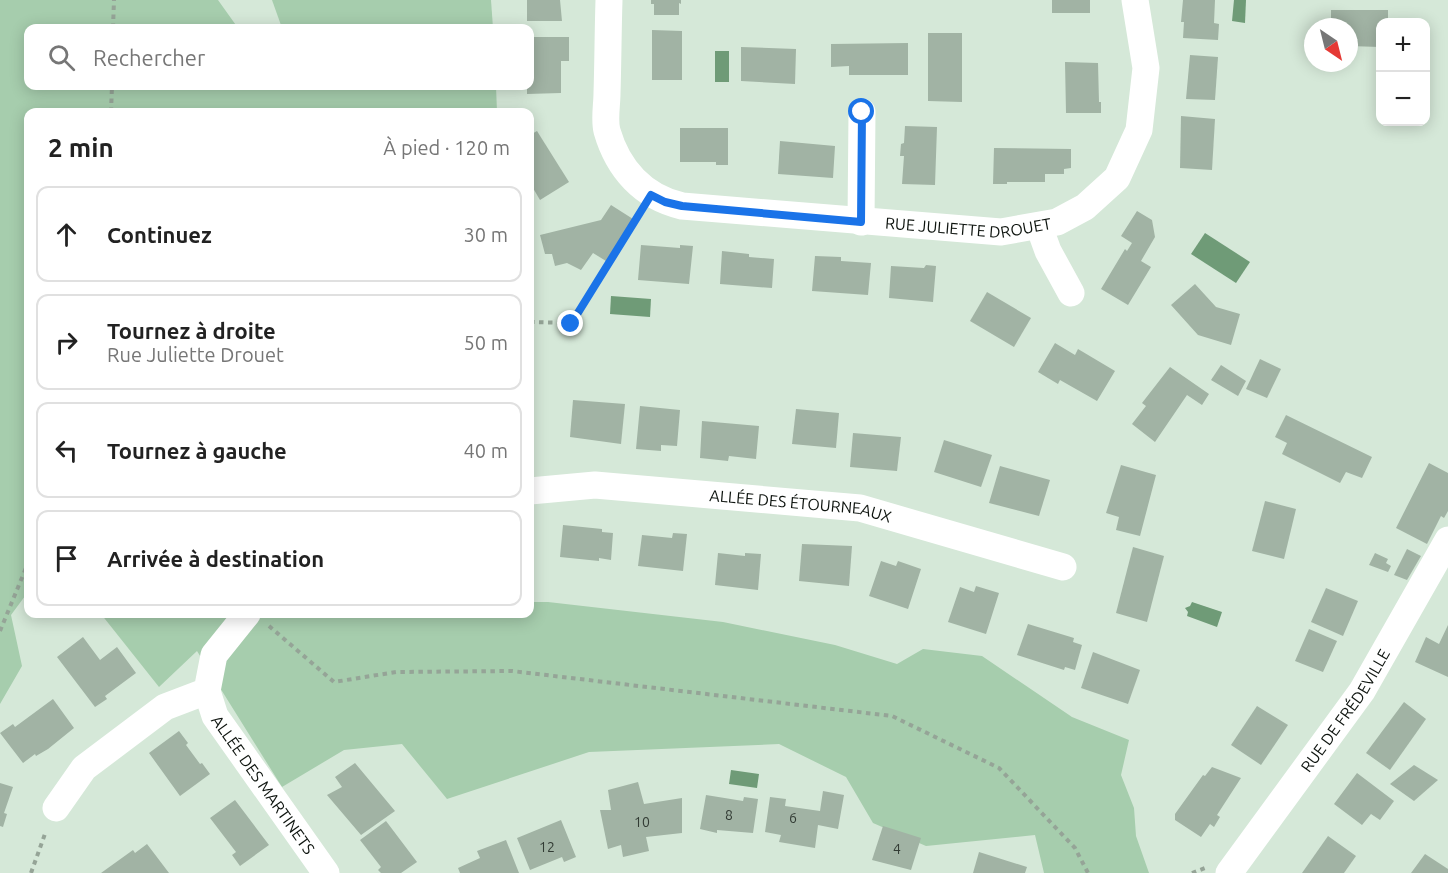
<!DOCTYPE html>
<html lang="fr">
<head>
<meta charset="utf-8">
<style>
  :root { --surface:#fff; --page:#f2f2f2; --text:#222; --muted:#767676; --line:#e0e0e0 }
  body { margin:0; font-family:Ubuntu,sans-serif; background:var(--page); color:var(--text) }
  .controls { position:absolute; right:18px; top:18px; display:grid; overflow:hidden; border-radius:12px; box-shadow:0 3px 15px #0003 }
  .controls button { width:54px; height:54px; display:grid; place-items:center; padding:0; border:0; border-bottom:2px solid var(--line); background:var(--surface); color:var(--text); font:30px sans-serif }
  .compass { position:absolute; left:1304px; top:18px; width:54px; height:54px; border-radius:50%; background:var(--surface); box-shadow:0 3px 15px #0003; rotate:145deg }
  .stop { position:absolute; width:18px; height:18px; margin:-14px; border:4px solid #1a73e8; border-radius:50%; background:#fff }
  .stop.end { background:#1a73e8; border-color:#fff; box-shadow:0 2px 6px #0008 }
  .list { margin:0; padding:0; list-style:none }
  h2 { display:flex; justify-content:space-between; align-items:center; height:78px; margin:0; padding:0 24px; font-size:26px }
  h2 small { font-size:20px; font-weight:400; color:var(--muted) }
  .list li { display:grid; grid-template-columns:39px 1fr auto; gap:18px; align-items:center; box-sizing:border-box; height:96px; margin:0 12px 12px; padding:0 12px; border:2px solid var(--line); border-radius:12px }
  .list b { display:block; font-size:22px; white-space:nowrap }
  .list p { margin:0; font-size:20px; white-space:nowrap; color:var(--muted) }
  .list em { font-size:20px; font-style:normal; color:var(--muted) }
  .icon { flex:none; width:33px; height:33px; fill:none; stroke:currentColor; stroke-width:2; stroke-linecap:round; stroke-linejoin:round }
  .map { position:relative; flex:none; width:1448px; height:873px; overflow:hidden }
  .search { position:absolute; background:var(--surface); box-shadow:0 3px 15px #0003; left:24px; top:24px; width:510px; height:66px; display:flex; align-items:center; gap:15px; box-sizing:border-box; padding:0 21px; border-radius:12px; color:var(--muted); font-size:22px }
  .panel { position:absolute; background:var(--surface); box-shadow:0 3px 15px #0003; left:24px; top:108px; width:510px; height:510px; border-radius:12px }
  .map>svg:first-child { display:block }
  .green { fill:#a6cdad }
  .water { fill:#6f9b77 }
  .building { fill:#a1b3a4 }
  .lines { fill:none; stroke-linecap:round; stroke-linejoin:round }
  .path { stroke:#95a497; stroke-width:4; stroke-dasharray:4.5 4.5; stroke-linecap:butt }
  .minor { stroke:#fff; stroke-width:27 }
  .route { stroke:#1a73e8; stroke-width:8 }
  .labels { text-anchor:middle; stroke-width:4.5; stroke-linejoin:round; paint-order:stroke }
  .number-label { font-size:14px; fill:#323b34 }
  .street-label { font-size:16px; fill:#0d130e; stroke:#fff }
</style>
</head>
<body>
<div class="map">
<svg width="1448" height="873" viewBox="0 0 1448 873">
  <rect width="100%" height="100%" fill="#d5e8d8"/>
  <g class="green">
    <polygon points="0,0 218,0 238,28 28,28 28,86 496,86 497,112 28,112 28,592 11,615 22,666 0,704"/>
    <polygon points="272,0 491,0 493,28 282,28"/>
    <polygon points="530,602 548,602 723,622 835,645 897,664 923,649 982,656 1072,717 1129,740 1121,775 1134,808 1136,836 1149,873 1044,873 1035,835 926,846 873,823 846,777 779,744 589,752 447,799 402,744 344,750 282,787 197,651 159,687 101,614 530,614"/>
  </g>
  <g class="water">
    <polygon points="1234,0 1246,0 1245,23 1232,21"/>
    <rect x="715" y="51" width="14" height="31"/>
    <polygon points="1205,233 1250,262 1236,283 1191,254"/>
    <polygon points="611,296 651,299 650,317 610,314"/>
    <polygon points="1192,602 1222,612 1217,627 1187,616 1188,612 1185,608 1190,606"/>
    <polygon points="731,770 759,774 757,788 729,784"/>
  </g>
  <g class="building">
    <polygon points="527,0 560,0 562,21 527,21"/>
    <polygon points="651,0 681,0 681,4 679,3 679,15 654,15 654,4 651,4"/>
    <rect x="1052" y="0" width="38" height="13"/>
    <polygon points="1183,0 1215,0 1214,23 1219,24 1218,40 1183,38 1184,22 1181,22"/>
    <polygon points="1331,10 1388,10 1388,22 1380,22 1380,47 1349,46 1349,27 1331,27"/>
    <polygon points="652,30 682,31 682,80 652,80"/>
    <polygon points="928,33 962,33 962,102 928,101"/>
    <polygon points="530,37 569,37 569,61 561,61 561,93 527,94 527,86 530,86"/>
    <polygon points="908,43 908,75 849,75 849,66 831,67 831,44"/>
    <polygon points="741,47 796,49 795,84 741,81"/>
    <polygon points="1190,55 1218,57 1215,100 1186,99"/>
    <polygon points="1065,62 1098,63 1099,102 1101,102 1101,113 1066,113"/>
    <polygon points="1181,116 1215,119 1212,170 1180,168"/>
    <polygon points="905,126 937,127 935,185 902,184 904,156 900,156 901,144 904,143"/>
    <polygon points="680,128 728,128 728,165 716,165 716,162 680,162"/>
    <polygon points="537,131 569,182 540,200 530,183 530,135"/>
    <polygon points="780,141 835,146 833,178 778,174"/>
    <polygon points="994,148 1071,149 1071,168 1064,169 1064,174 1045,174 1045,182 1007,182 1007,184 993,184"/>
    <polygon points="611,205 633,219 606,261 593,253 581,270 567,263 555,266 552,254 545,254 540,235 601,220"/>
    <polygon points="1137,211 1152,220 1155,237 1141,261 1151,267 1128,305 1101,289 1125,249 1127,251 1132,243 1121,236"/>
    <polygon points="641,245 680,248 680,245 693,246 689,284 638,280"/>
    <polygon points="722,251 749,254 749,257 774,259 772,288 720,284"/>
    <polygon points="815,256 841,257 841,261 871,263 868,295 812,291"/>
    <polygon points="926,265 936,266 933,302 889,298 891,266 924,268"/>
    <polygon points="1195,284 1216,307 1240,314 1231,345 1198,335 1171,305"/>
    <polygon points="987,292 1031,318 1014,347 970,321"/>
    <polygon points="1055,343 1075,355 1078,349 1115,371 1097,401 1060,380 1058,384 1038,372"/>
    <polygon points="1260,359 1281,369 1267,398 1246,389"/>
    <polygon points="1221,365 1246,381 1238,396 1211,380"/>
    <polygon points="1170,367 1209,394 1202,405 1187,395 1155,442 1132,424 1146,406 1142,403"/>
    <polygon points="573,400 625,404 621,444 570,437"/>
    <polygon points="640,406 680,410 677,446 661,445 661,451 636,449"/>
    <polygon points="796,409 839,413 836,448 792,444"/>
    <polygon points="1286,415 1372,457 1362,478 1346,472 1340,483 1282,454 1287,443 1275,437"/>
    <polygon points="702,421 759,426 756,459 729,456 728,461 700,458"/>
    <polygon points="853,433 901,437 897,471 850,467"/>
    <polygon points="944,440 992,455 981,487 934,472"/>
    <polygon points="1429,463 1448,473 1448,511 1444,518 1441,516 1427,544 1396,528"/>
    <polygon points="1121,465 1156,475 1140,536 1116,530 1119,517 1106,513"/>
    <polygon points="1000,466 1050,480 1039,516 989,503"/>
    <polygon points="1265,501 1296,509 1284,559 1252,551"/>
    <polygon points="563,525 602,529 602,532 613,533 611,560 599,558 599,561 560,557"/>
    <polygon points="673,533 687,534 683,571 638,566 642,535 672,538"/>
    <polygon points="802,544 852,546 849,586 799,581"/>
    <polygon points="1133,547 1164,556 1147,622 1116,613"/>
    <polygon points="1407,549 1421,556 1407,580 1394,575"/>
    <polygon points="718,553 745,556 745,553 761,554 758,590 715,585"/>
    <polygon points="1375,553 1388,559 1386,563 1391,566 1388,572 1369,565"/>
    <polygon points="881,561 896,566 898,561 921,569 908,609 869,596"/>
    <polygon points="976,586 999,593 986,634 948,622 960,587 974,592"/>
    <polygon points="1326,588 1358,601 1343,636 1311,622"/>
    <polygon points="1028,624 1074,638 1073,642 1082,645 1075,670 1065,667 1064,670 1017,655"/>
    <polygon points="1448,625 1448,677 1415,662 1426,637 1439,644"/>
    <polygon points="1309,629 1337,641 1323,672 1295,661"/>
    <polygon points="83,637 100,660 117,647 136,673 105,696 107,699 95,707 57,657"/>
    <polygon points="1093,652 1140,670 1128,704 1081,688"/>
    <polygon points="53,699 74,728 48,749 36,756 35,754 23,763 0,733 13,724 15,727"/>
    <polygon points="1404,702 1426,719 1390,770 1366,753"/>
    <polygon points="1257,706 1288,725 1261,765 1231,745"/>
    <polygon points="179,731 188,743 186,745 200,764 202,763 210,774 180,796 149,753"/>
    <polygon points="355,763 395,811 361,835 327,795 342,787 335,777"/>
    <polygon points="1414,765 1438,780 1414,801 1390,784"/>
    <polygon points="1212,767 1241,778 1217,815 1220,817 1214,827 1210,824 1201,837 1175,820 1175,814 1203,775 1205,776"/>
    <polygon points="1357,773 1394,801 1380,820 1371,814 1362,825 1334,804"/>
    <polygon points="638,782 644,804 682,798 682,833 646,837 649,851 623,857 621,845 608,849 600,810 611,810 608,790"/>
    <polygon points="0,783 13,787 4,813 7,814 3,827 0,826"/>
    <polygon points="823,791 844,795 838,829 818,825 815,848 779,842 781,835 765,832 770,797 786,799 785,806 820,811"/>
    <polygon points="706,795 743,801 744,797 758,799 753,833 717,830 717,833 700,829"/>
    <polygon points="235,800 269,845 240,866 232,855 236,852 210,818"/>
    <polygon points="561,820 576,857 564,862 562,857 530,870 517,838"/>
    <polygon points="386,821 417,862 401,873 381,873 378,870 381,867 360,840"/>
    <polygon points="883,826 921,838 911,870 872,860"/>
    <polygon points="1328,836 1356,856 1344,873 1302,873"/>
    <polygon points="506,840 519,873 460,873 458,868 480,858 477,851"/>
    <polygon points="147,844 169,873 101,873 133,850 135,853"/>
    <polygon points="979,852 1027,867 1025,873 973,873"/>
    <polygon points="1425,854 1448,869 1448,873 1411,873"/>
  </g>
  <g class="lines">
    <g class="path">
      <polyline points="113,28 114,0"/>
      <polyline points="111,112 112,86"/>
      <polyline points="530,322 571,323 639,215"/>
      <polyline points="269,626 334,682 396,672 512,671 892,716 999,768 1075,848 1088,873"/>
      <polyline points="0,631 28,563"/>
      <polyline points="31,873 46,831"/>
      <polyline points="1192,873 1205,868"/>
    </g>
    <g class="minor">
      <path id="s1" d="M609 0C608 31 608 62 607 93 607 105 604 120 607 131 618 169 643 197 682 206L1001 232 1057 222 1085 207 1117 178 1139 130 1146 68 1135 0"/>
      <polyline points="861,222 862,112"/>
      <polyline points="1039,226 1048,251 1071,293"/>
      <path id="s2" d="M530 491 595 485 860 508 1063 567"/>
      <path id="s3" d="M207 691 215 716 326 873"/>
      <polyline points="56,808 84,768 165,707 207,691 214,655 247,614"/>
      <path id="s4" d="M1229 873 1362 691 1448 540"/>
    </g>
  </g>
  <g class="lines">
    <polyline class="route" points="571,324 651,195 665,202 682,206 861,222 862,112"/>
  </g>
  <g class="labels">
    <g class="number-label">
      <text x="729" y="820">8</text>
      <text x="793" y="823">6</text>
      <text x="642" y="827">10</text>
      <text x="547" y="852">12</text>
      <text x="897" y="854">4</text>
    </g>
    <g class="street-label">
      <text dy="6" stroke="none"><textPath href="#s1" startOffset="530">RUE JULIETTE DROUET</textPath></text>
      <text dy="6" stroke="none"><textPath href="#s2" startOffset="272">ALLÉE DES ÉTOURNEAUX</textPath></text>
      <text dy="6" stroke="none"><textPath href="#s4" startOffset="200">RUE DE FRÉDEVILLE</textPath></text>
      <text dy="6" stroke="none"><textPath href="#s3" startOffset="110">ALLÉE DES MARTINETS</textPath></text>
    </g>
  </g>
</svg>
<div class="controls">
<button>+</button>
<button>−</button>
</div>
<svg class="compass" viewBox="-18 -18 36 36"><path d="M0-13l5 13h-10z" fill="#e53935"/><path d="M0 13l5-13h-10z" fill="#767676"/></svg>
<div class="stop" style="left:862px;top:112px"></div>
<div class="stop end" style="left:571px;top:324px"></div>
<div class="search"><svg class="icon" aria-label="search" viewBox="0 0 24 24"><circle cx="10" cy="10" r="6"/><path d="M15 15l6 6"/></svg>Rechercher</div>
<section class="panel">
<h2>2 min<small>À pied · 120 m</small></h2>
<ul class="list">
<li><svg class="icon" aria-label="ahead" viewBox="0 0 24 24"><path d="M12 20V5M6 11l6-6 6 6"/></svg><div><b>Continuez</b></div><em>30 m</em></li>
<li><svg class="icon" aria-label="right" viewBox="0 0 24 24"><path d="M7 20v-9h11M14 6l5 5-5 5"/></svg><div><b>Tournez à droite</b><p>Rue Juliette Drouet</p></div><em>50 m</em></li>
<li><svg class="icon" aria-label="left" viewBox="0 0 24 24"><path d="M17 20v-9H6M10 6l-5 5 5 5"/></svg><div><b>Tournez à gauche</b></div><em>40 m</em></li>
<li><svg class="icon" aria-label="arrive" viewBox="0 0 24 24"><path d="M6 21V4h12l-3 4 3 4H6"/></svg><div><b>Arrivée à destination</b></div></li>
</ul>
</section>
</div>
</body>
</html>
